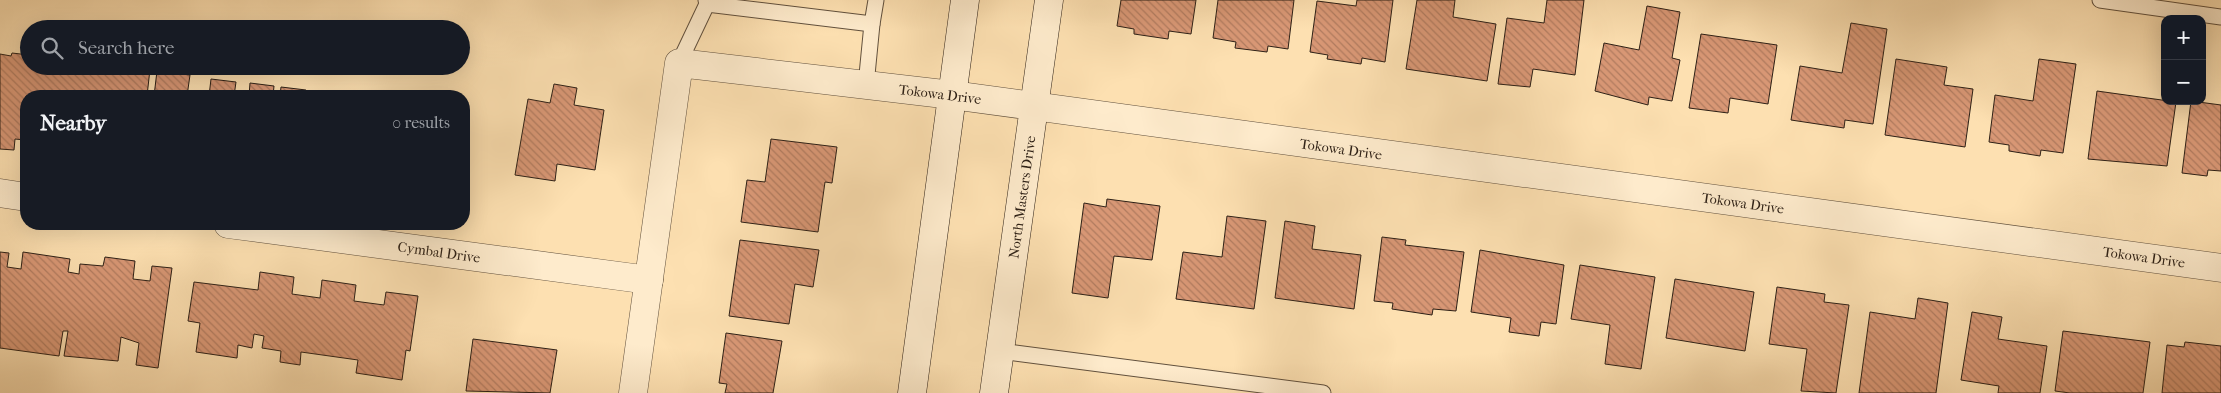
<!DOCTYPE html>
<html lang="en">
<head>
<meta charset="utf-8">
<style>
  :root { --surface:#171b24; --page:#20242c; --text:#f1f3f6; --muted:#9ea1a6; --line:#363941 }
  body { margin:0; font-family:"IM FELL French Canon",serif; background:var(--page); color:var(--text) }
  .controls { position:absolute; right:15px; top:15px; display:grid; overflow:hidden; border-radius:10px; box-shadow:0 5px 20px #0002 }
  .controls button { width:45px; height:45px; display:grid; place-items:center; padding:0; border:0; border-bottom:1px solid var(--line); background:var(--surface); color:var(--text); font:25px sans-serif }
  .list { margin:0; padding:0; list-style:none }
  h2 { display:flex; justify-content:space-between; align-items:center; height:65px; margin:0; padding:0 20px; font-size:21px }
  h2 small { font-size:16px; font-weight:400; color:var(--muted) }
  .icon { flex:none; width:28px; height:28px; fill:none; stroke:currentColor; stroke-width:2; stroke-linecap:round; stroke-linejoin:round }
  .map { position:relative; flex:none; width:2221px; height:393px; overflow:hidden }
  .search { position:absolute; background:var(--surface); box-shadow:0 5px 20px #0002; left:20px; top:20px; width:450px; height:55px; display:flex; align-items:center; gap:12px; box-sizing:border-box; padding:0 18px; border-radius:28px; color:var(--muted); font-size:19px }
  .panel { position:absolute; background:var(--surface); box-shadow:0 5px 20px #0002; left:20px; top:90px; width:450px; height:140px; border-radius:20px }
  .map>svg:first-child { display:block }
  .building { fill:url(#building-back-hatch); stroke:#2d2016 }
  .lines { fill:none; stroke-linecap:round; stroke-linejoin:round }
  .service-casing { stroke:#61503d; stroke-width:17 }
  .minor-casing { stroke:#61503d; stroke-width:29 }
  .secondary-casing { stroke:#2d2016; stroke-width:29 }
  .service { stroke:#feebcc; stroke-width:15 }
  .minor { stroke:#feebcc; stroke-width:28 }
  .secondary { stroke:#feebcc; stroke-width:28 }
  .labels { text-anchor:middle; stroke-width:4; stroke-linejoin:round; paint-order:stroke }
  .street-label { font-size:14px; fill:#2d2016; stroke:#feebcc }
</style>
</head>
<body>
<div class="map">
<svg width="2221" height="393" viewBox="0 0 2221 393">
  <defs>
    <pattern id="building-back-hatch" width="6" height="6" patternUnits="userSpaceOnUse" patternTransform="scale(1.25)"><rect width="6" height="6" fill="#d89775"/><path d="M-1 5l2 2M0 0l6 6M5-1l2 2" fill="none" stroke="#b07b5f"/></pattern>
  </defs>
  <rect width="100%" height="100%" fill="#fde0b1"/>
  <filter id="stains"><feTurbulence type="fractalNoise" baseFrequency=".004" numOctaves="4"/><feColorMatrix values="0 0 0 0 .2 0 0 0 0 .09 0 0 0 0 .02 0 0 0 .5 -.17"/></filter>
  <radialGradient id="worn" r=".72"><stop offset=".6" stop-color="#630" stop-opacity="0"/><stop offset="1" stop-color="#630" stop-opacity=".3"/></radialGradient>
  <g class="building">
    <polygon points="1121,0 1196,0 1191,34 1169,31 1168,39 1134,34 1134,29 1117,26"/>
    <polygon points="1218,0 1294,0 1288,49 1268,46 1267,52 1235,48 1236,42 1213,38"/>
    <polygon points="1357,0 1393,0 1385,62 1362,58 1361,64 1327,59 1328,55 1310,52 1317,1 1356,6"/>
    <polygon points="1417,0 1455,0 1453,17 1496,24 1487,81 1406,69"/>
    <polygon points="1547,0 1584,0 1575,75 1533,69 1530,87 1498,84 1507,18 1544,23"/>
    <polygon points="1647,6 1680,12 1672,58 1680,60 1672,101 1649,97 1648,105 1595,91 1604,43 1639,50"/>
    <polygon points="1851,23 1887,29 1873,124 1845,120 1844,128 1791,120 1800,66 1842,73"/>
    <polygon points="1701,34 1777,45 1768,104 1730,98 1728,113 1689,108"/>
    <polygon points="12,53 29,55 29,66 89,66 88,72 95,73 96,66 118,68 118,72 123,72 124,66 150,69 147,96 26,96 25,140 15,139 14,150 0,149 0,54 11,56"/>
    <polygon points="1896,59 1947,67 1944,85 1973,89 1965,147 1885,135"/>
    <polygon points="2039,59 2076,64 2063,153 2041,150 2040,156 2009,151 2009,145 1989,142 1995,95 2033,101"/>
    <polygon points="157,71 190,75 187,96 154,96"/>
    <polygon points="211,79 236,82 234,96 209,96"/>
    <polygon points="250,83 274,86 273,96 249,96"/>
    <polygon points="554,84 577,88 574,105 604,110 595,170 557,164 555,181 515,175 528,99 550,103"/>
    <polygon points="281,87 306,90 305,96 280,96"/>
    <polygon points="311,91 350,96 311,96"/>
    <polygon points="2097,91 2176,102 2167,166 2088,159"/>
    <polygon points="2191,101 2221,105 2221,171 2208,170 2207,176 2182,173"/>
    <polygon points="771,139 837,147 832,183 825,182 818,232 741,222 747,180 765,182"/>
    <polygon points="1107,199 1160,206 1152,260 1114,256 1108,298 1072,293 1084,203 1106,207"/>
    <polygon points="1227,216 1266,221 1254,309 1176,299 1183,252 1222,257"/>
    <polygon points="1285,221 1315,226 1312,249 1361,255 1354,309 1275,298"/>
    <polygon points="1382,237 1406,240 1405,245 1464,252 1456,311 1433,309 1432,315 1392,309 1393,303 1374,301"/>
    <polygon points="740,240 819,250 813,287 795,284 789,324 729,316"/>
    <polygon points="1480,250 1564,265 1556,324 1541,322 1539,336 1509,332 1511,318 1471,312"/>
    <polygon points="0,252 9,253 7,267 21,269 23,252 70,259 68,272 79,274 80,264 103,266 105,257 135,261 133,279 150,281 152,266 172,268 158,368 136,365 139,343 121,337 118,361 64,356 68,331 63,331 59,356 0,348"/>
    <polygon points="1580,265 1655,277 1641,369 1605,364 1610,325 1571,319"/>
    <polygon points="260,272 294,277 292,294 320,298 322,280 356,285 354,301 384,305 386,292 418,296 410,351 406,350 402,380 356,373 358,360 301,352 300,365 280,362 281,351 262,348 264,336 254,334 252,348 238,345 237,358 196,352 200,323 188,321 194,282 258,290"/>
    <polygon points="1675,279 1754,292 1745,351 1666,338"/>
    <polygon points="1777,287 1825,294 1824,302 1849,305 1836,393 1801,391 1807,349 1769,344"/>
    <polygon points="1918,298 1948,303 1936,393 1859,393 1870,312 1915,319"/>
    <polygon points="1972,312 2002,317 1998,339 2047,346 2040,393 1998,393 1999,386 1961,380"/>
    <polygon points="2063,331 2150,342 2143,393 2070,393 2055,391"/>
    <polygon points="726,333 782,341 773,393 725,393 727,384 719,383"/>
    <polygon points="473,339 557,350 550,393 466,391"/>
    <polygon points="2185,342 2221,346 2221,393 2162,393 2167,345 2184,347"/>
  </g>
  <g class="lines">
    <g class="service-casing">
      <g id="service">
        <polyline points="2100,0 2221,17"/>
        <polyline points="707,4 872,24 876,0"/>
        <polyline points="679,63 707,4 706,0"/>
        <polyline points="866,85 872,24"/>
        <polyline points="1000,351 1323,393"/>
      </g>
    </g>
    <g class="minor-casing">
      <g id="minor">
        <polyline points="0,193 26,197"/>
        <polyline points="228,224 649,280"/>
        <polyline points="633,393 679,63 952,95 2221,268"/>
      </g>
    </g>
    <g class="secondary-casing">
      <g id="secondary">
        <polyline points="912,393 965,0"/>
        <polyline points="994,393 1049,0"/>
      </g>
    </g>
    <use href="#service" class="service"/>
    <use href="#minor" class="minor"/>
    <use href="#secondary" class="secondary"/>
  </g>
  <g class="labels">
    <g class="street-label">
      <text transform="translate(940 94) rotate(7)" y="5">Tokowa Drive</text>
      <text transform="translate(1341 149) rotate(8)" y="5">Tokowa Drive</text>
      <text transform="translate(1022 197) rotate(-82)" y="5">North Masters Drive</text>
      <text transform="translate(1743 203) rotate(8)" y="5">Tokowa Drive</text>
      <text transform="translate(439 252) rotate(8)" y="5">Cymbal Drive</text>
      <text transform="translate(2144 257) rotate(8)" y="5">Tokowa Drive</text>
    </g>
  </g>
  <rect width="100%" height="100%" filter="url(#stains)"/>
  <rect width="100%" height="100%" fill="url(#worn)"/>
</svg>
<div class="controls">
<button>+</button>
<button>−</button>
</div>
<div class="search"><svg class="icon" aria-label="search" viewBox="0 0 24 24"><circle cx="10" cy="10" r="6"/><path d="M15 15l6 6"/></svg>Search here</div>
<section class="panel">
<h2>Nearby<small>0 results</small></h2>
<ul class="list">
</ul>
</section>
</div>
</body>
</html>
